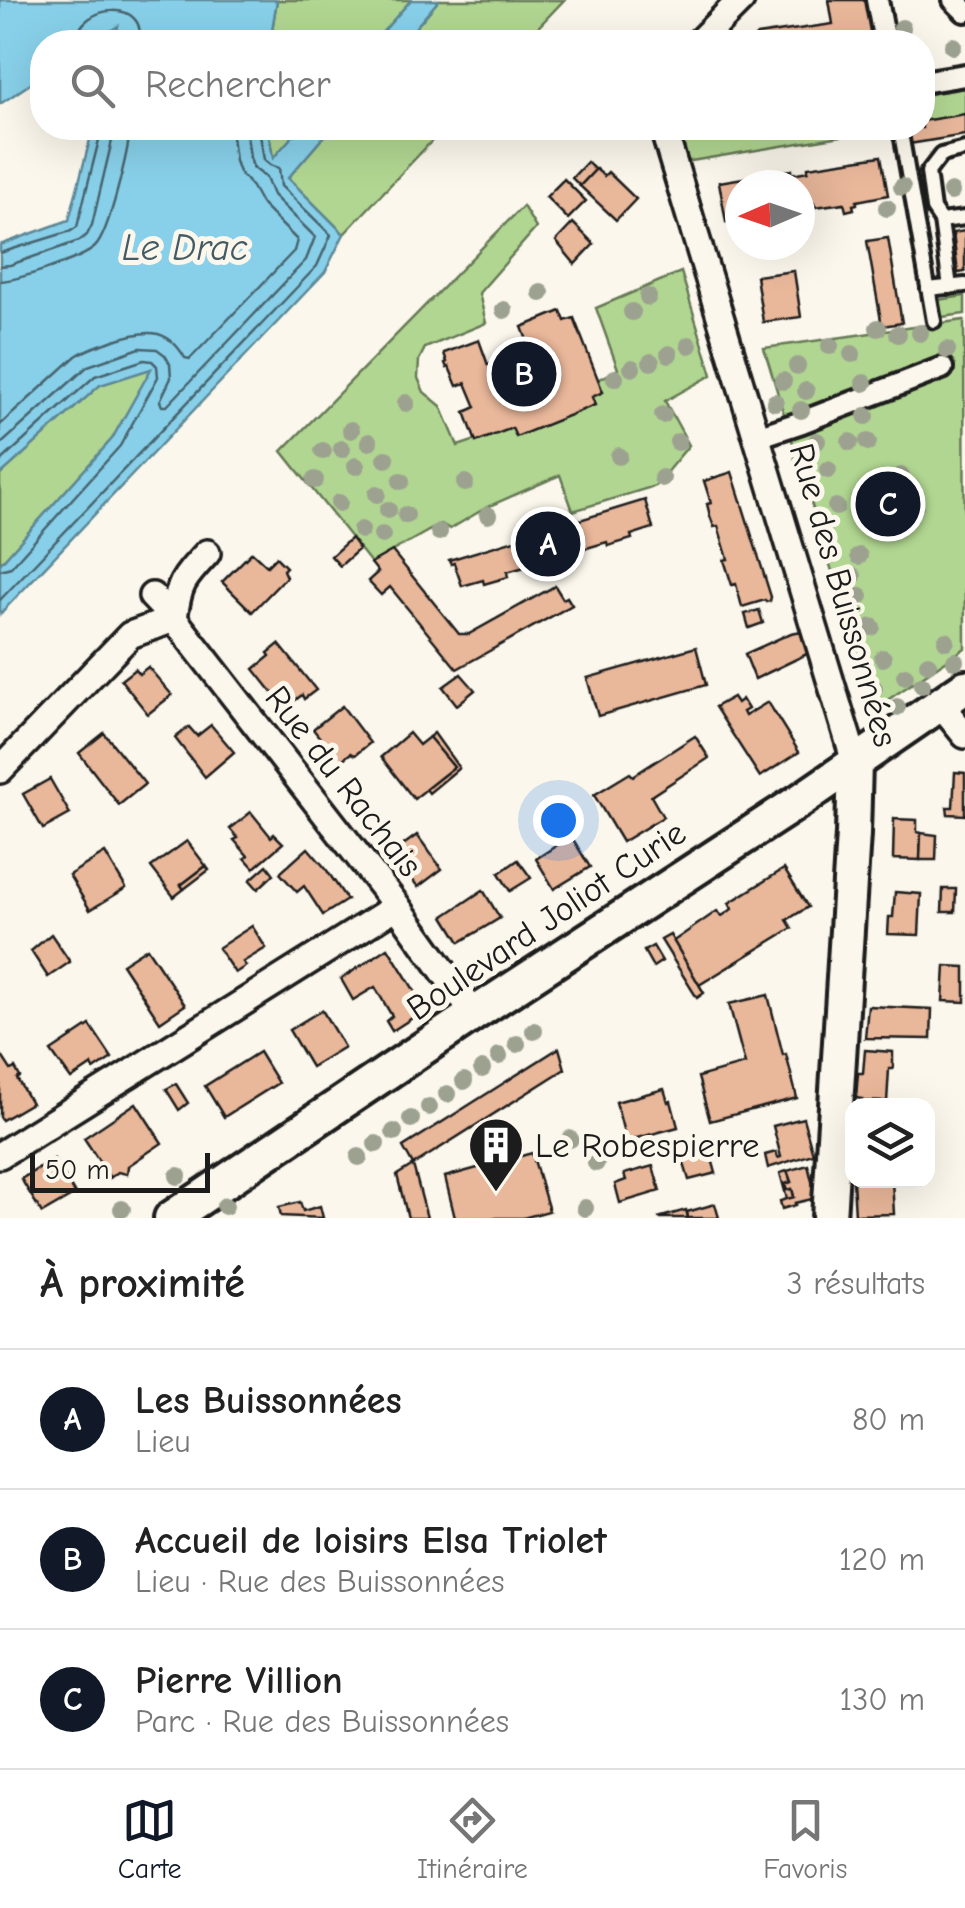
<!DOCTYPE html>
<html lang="fr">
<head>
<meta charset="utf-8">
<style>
  :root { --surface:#fff; --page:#f2f2f2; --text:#222; --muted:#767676; --line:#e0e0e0; --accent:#111827 }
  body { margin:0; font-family:"Comic Neue",sans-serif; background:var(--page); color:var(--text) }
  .controls { position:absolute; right:30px; bottom:30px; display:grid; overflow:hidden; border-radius:20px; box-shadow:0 10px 40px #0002 }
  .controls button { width:90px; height:90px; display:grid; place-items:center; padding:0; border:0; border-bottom:2px solid var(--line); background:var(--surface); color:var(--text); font:50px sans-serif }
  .compass { position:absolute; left:725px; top:170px; width:90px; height:90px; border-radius:50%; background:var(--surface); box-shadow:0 10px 40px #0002; rotate:268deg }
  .scale { position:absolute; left:30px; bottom:25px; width:180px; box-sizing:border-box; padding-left:10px; border:5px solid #1c1c1c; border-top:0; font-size:28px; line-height:35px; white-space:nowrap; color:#1c1c1c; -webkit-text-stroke:8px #fbf7ec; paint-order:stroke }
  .you { position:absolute; left:558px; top:820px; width:35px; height:35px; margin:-25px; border:8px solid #fff; border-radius:50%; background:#1a73e8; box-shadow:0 0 0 15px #1a73e833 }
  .badge { display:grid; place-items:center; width:65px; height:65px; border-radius:50%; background:var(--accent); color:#fff; font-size:32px; font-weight:700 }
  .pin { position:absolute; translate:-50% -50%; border:5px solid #fff; box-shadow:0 2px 10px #0006 }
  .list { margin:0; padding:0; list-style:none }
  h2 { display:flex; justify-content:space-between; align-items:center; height:130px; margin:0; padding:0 40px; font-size:42px }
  h2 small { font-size:32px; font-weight:400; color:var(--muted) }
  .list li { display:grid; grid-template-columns:65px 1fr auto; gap:30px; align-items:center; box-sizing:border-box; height:140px; padding:0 40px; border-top:2px solid var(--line) }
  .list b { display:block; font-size:38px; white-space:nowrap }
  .list p { margin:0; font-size:32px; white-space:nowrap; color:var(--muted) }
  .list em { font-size:32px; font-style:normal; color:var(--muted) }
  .icon { flex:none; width:55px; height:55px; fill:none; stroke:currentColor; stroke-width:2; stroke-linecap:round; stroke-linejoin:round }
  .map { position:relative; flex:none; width:965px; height:1218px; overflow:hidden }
  .search { position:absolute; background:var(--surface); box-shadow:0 10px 40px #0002; left:30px; right:30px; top:30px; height:110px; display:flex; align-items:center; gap:25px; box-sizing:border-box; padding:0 35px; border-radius:40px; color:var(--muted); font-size:38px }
  .sheet { height:550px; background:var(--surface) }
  nav { display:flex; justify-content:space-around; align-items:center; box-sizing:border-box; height:140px; border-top:2px solid var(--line); background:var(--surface); font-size:28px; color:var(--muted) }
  nav a { display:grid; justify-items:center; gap:5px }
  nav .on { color:var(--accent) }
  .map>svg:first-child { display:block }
  .green { fill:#b1d691; stroke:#667956; stroke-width:2.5 }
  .water { fill:#88d0e9; stroke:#5d8897; stroke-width:2.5 }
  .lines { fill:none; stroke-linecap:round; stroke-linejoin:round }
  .shore { stroke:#47646e; stroke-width:2.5 }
  .building { fill:#e9b79a; stroke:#1c1c1c; stroke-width:2.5 }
  .service-casing { stroke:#1c1c1c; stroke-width:20 }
  .pedestrian-casing { stroke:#1c1c1c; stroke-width:28 }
  .minor-casing { stroke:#1c1c1c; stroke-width:32 }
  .tertiary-casing { stroke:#1c1c1c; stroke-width:40 }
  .service { stroke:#fbf7ec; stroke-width:12 }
  .pedestrian { stroke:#fbf7ec; stroke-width:20 }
  .minor { stroke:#fbf7ec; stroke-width:25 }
  .tertiary { stroke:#fbf7ec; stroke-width:32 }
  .tree { fill:#9da290 }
  .labels { text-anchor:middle; stroke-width:10; stroke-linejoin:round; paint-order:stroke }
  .street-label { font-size:35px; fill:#1c1c1c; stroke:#fbf7ec }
  .poi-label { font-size:35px; fill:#1c1c1c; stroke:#fbf7ec; text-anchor:start }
  .water-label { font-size:38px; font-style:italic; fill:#425b64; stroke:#fbf7ec }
</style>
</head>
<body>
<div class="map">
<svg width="965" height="1218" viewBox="0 0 965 1218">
  <rect width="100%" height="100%" fill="#fbf7ec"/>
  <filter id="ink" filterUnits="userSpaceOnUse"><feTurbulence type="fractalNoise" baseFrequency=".01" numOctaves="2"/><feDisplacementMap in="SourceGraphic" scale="20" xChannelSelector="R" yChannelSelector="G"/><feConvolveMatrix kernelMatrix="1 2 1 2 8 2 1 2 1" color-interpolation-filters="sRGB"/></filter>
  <g filter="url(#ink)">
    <g class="green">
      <polygon points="277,0 411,0 374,42 270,42"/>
      <polygon points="439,0 564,0 524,42 403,42"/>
      <polygon points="965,88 965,115 923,121 923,95"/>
      <polygon points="268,128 300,128 273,159"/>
      <polygon points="331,128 444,128 344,234 288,178"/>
      <polygon points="713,128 890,128 685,162 676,134"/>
      <polygon points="523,206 536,228 479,293 486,323 425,348 419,360 418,378 424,392 441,406 458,446 512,428 517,436 594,405 592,397 598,380 618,369 596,308 681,272 712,375 665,401 689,445 655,486 573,511 560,475 487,507 450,529 441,524 371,563 282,451"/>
      <polygon points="965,296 965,314 934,318 931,301"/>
      <polygon points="964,320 965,648 874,709 764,348"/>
      <polygon points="152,368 112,439 0,564 0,475 100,385"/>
    </g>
    <g class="water">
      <polygon points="0,0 277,0 270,42 115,42 118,26 93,42 42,42 42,76 0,104"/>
      <polygon points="411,0 439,0 403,42 374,42"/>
      <polygon points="93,128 268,128 273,158 300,128 331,128 288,178 344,234 325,272 0,614 0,564 112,439 151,369 100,385 0,475 0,245 69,220"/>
    </g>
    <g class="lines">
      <g class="shore">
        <path d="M76 42C79 1 151 0 138 42"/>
        <polyline points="0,253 71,231 77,227 102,128"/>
        <polyline points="0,266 10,265 79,241 87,235 92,225 115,128"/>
        <path d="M0 281C18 280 83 259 95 247 109 234 129 148 130 128"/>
        <path d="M0 425 76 356C88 348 101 345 114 340 145 330 167 326 185 358L190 359 294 251 297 240 262 205 252 187 239 172 235 161 231 128"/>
        <polyline points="0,445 88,366 140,348 157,349 165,355 170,364 171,378 160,401 162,406 167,406 306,260 315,237 273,195 266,178 253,167 250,158 246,128"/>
        <polyline points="0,462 95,376 144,360 152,361 157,366 158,377 120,446 11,567 0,570"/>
        <polyline points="0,600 317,266 331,235 281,186 279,168 270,165 264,160 259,128"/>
      </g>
    </g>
    <g class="building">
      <polygon points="829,0 873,0 879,42 750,42 757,35 833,24"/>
      <polygon points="965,114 965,135 909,144 906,128 922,128 922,121"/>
      <polygon points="881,156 888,195 857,201 857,204 853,205 854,209 846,211 844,203 815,207 814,203 800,206 800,185 740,185 740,220 726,222 719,182 792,170 792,174 808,171 808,167"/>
      <polygon points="587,162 595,170 580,186 572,178"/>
      <polygon points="596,169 604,176 608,172 636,199 616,220 580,186"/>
      <polygon points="564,179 586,201 568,219 546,197"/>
      <polygon points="573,223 594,244 575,264 556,241"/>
      <polygon points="965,231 965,272 958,273 953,233"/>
      <polygon points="888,238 902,323 882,326 867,241"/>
      <polygon points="794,271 801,317 763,322 756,276"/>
      <polygon points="561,311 565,321 574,318 603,392 592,397 595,405 516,437 512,428 476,442 465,412 476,407 466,383 457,386 449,367 447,368 445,363 447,362 444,353 479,340 488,365 530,348 522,327"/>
      <polygon points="732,472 771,597 770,601 766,602 765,600 742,607 736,584 732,585 724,560 728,559 718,526 714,527 710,516 707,504 711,503 704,481"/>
      <polygon points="645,500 653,528 631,535 632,539 608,546 607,542 573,552 575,556 551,564 549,560 507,572 508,577 484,584 483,580 462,586 454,563 451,564 449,560"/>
      <polygon points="351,538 359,549 340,566 331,556"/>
      <polygon points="392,551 459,634 469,634 555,586 563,599 567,597 572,605 457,669 390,587 381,595 368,581 378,572 371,563"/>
      <polygon points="252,552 267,566 276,557 286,567 283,570 286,577 252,612 222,582"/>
      <polygon points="759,610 763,623 749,628 745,614"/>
      <polygon points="802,631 809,653 755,679 745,654 791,633"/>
      <polygon points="279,644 316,690 304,699 302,695 285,708 254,669 270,656 268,653"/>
      <polygon points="696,647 706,685 598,716 587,678"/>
      <polygon points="148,667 172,695 148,714 121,680 135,669 139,674"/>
      <polygon points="461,674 475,690 457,705 443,687"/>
      <polygon points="733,697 737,703 742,699 748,709 743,712 745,716 768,702 799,752 760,777 715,707"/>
      <polygon points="342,706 370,743 355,755 351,753 339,762 313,729"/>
      <polygon points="211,725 234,752 205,777 175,738 189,727 197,736"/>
      <polygon points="104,733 145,784 119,805 79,753"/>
      <polygon points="409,733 419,745 429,737 454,767 414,799 381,757"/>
      <polygon points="434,733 459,768 429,793 426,789 454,767 429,737"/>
      <polygon points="695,736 709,758 651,796 663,817 622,842 594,795 630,773 633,776"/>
      <polygon points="955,772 965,773 965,815 948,814 947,807 953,807"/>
      <polygon points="50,779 70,814 43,829 23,794"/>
      <polygon points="251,812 271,837 274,834 283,843 254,868 245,858 248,856 234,840 238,838 230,829"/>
      <polygon points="894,819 917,820 917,832 921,833 920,860 893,859"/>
      <polygon points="921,833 937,835 936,860 920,860"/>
      <polygon points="417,835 442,869 418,887 405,870 408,868 395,851"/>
      <polygon points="571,836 590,867 554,889 536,859"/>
      <polygon points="187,841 206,866 181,885 184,889 174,897 151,867"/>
      <polygon points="308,848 326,869 347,900 323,915 304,886 297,892 280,873"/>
      <polygon points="105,853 126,888 90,910 69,875"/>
      <polygon points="518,860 531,878 510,891 499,873"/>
      <polygon points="267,865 274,874 258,889 250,880"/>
      <polygon points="206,866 209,870 184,889 181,885"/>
      <polygon points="784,869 808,907 787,920 792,928 699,985 672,942 717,911 722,916 728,912 732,909 729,903"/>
      <polygon points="943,889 956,889 955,912 942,912"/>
      <polygon points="483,890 500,918 460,942 444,916"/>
      <polygon points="895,892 921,894 919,935 888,934 889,917 893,917"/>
      <polygon points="252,926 266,948 243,962 246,966 235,973 218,948"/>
      <polygon points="51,934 70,962 48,977 31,951"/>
      <polygon points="670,935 704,993 697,998 661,940"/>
      <polygon points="653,946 662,961 653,967 644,951"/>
      <polygon points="147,948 185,1005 160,1022 122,964"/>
      <polygon points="388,948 426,1009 392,1031 386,1021 392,1016 375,987 353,1000 341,979"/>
      <polygon points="945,966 965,967 965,1002 943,1001"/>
      <polygon points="768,995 783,1055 786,1054 797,1098 710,1121 698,1077 745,1064 729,1004"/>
      <polygon points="868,1006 932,1009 931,1039 865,1038"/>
      <polygon points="322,1010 344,1047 311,1067 289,1030"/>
      <polygon points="90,1025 112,1058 94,1070 92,1065 71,1079 51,1051"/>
      <polygon points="559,1048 565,1069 413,1165 403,1147"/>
      <polygon points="865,1050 893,1052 893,1069 889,1069 887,1102 862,1101 862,1099 856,1098 858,1073 863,1073"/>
      <polygon points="259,1052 278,1083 224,1117 205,1086"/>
      <polygon points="0,1053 11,1070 15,1068 20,1077 17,1079 31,1103 2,1120 0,1117"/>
      <polygon points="176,1084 188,1103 179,1110 166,1089"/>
      <polygon points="664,1089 668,1102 671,1101 678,1127 626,1141 616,1102"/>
      <polygon points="136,1103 162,1143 128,1166 127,1174 118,1172 110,1178 84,1138"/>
      <polygon points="803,1118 813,1154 768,1168 765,1155 776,1152 778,1158 781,1157 773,1126"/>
      <polygon points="696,1141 699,1151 709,1148 716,1173 689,1180 682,1157 678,1158 675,1146"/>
      <polygon points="532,1153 549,1211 523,1218 455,1218 445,1177"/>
      <polygon points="54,1159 75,1194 42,1213 21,1179"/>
      <polygon points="413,1165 427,1218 408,1218 397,1175"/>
      <polygon points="808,1165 816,1198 795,1203 796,1205 782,1209 780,1201 794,1197 792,1189 787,1190 785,1184 791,1182 787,1171"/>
      <polygon points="653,1166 660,1191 620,1203 615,1184 626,1180 624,1174"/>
      <polygon points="787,1171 791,1182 785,1184 787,1190 792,1189 794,1197 787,1199 780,1173"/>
      <polygon points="892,1180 894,1214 855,1215 853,1181"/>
      <polygon points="300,1202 303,1211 320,1206 323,1218 281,1216 279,1207"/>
      <polygon points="715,1204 719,1218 688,1218 687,1212"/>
      <polygon points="686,1210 688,1218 658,1218"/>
    </g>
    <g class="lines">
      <g class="service-casing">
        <g id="service">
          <polyline points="898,128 902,139 934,321"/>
          <polyline points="965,149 941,155 928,172 933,209 941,221 965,218"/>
          <polyline points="941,221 950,287"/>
          <polyline points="928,289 965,285"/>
        </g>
      </g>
      <g class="pedestrian-casing">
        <g id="pedestrian">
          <polyline points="877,0 885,42"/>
          <polyline points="954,0 965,11"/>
          <polyline points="922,82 965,75"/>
          <polyline points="757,437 802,422 942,368"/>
        </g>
      </g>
      <g class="minor-casing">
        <g id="minor">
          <polyline points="699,42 741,0"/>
          <polyline points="663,128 855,762"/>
          <polyline points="152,596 174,619 397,906 474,1014"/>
          <path d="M174 619C178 584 183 579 207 553"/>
          <polyline points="940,704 965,735"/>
          <polyline points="0,770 130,635 174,619"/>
          <polyline points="0,1155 397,906"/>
        </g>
      </g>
      <g class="tertiary-casing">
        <g id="tertiary">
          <polyline points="171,1218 474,1014 801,800 965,687"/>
          <polyline points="829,1218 853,834 855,762"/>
        </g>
      </g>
      <use href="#service" class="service"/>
      <use href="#pedestrian" class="pedestrian"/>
      <use href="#minor" class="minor"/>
      <use href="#tertiary" class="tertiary"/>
    </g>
    <g class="tree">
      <circle cx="902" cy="28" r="9"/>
      <circle cx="953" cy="46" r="9"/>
      <circle cx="902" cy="187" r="9"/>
      <circle cx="951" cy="192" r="9"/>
      <circle cx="887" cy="208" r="9"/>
      <circle cx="541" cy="293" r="9"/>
      <circle cx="648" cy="297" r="9"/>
      <circle cx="504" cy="310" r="9"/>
      <circle cx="632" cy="312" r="9"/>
      <circle cx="878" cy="328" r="9"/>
      <circle cx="920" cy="333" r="9"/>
      <circle cx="898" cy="334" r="9"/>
      <circle cx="689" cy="345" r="9"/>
      <circle cx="830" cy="346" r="9"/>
      <circle cx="947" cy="350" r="9"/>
      <circle cx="669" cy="354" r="9"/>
      <circle cx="852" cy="354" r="9"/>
      <circle cx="651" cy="362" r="9"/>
      <circle cx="797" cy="366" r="9"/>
      <circle cx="632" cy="368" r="9"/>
      <circle cx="615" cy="378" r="9"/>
      <circle cx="783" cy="381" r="9"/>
      <circle cx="864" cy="383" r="9"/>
      <circle cx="806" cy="391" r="9"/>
      <circle cx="775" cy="402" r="9"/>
      <circle cx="406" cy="403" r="9"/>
      <circle cx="801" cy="410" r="9"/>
      <circle cx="663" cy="415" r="9"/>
      <circle cx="866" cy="416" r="9"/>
      <circle cx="351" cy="430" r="9"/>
      <circle cx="817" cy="441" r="9"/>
      <circle cx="369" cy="442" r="9"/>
      <circle cx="678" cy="442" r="9"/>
      <circle cx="850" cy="442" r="9"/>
      <circle cx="868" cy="442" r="9"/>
      <circle cx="342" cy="449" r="9"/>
      <circle cx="323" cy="451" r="9"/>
      <circle cx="619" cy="456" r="9"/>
      <circle cx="386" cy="459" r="9"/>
      <circle cx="802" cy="460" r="9"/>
      <circle cx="356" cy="466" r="9"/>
      <circle cx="828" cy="470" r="9"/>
      <circle cx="901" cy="476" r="9"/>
      <circle cx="662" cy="478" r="9"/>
      <circle cx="315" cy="480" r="9"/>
      <circle cx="401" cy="481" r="9"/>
      <circle cx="465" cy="483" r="9"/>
      <circle cx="812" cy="493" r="9"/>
      <circle cx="377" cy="494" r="9"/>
      <circle cx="339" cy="503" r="9"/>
      <circle cx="915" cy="506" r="9"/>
      <circle cx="836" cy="507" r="9"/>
      <circle cx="388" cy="510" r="9"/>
      <circle cx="406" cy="515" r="9"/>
      <circle cx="488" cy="515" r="9"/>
      <circle cx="864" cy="515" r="9"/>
      <circle cx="897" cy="516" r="9"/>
      <circle cx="361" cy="530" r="9"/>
      <circle cx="823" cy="530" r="9"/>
      <circle cx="439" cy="532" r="9"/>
      <circle cx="382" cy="535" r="9"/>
      <circle cx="859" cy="556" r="9"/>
      <circle cx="853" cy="576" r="9"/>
      <circle cx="860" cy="596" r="9"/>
      <circle cx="872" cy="627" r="9"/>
      <circle cx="946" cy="641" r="9"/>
      <circle cx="883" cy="658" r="9"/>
      <circle cx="955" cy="661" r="9"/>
      <circle cx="928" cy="664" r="9"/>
      <circle cx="905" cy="676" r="9"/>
      <circle cx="922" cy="685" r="9"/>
      <circle cx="874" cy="688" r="9"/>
      <circle cx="897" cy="707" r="9"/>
      <circle cx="534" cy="1031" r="9"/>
      <circle cx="517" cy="1044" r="9"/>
      <circle cx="499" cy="1056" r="9"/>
      <circle cx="482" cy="1069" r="9"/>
      <circle cx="464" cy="1081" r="9"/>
      <circle cx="447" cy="1094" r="9"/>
      <circle cx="429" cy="1107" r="9"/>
      <circle cx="411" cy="1119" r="9"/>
      <circle cx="394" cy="1132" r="9"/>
      <circle cx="570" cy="1139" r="9"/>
      <circle cx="376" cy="1144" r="9"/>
      <circle cx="359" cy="1157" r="9"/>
      <circle cx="596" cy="1163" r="9"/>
      <circle cx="178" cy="1176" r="9"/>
      <circle cx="225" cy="1206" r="9"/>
      <circle cx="585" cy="1208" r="9"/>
      <circle cx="122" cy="1209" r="9"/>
    </g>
  </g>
  <defs>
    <g id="building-pin" transform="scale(2.875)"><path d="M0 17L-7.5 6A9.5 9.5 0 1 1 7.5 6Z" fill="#1c1c1c" stroke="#fbf7ec"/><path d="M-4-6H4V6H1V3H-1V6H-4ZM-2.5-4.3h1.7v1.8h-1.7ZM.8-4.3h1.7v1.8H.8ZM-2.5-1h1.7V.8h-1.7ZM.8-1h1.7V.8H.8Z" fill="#fff"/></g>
  </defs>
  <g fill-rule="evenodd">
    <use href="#building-pin" x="496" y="1145"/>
  </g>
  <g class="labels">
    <g class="street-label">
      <text transform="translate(844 595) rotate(74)" y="12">Rue des Buissonnées</text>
      <text transform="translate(344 781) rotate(52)" y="12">Rue du Rachais</text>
      <text transform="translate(546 920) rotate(-34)" y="12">Boulevard Joliot Curie</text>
    </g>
    <g class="poi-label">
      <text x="535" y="1157">Le Robespierre</text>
    </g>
    <g class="water-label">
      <text x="185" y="260">Le Drac</text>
    </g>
  </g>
</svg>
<div class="controls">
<button><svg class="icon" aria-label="layers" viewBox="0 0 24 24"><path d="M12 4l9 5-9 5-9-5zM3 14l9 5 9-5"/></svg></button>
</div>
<svg class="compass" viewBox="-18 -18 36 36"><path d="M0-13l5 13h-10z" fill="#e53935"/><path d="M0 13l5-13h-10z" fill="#767676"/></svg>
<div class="scale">50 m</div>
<div class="you"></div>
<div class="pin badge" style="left:548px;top:544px">A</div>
<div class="pin badge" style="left:524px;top:374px">B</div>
<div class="pin badge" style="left:888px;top:504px">C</div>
<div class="search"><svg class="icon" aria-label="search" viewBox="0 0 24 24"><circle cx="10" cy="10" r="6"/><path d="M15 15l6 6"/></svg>Rechercher</div>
</div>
<section class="sheet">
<h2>À proximité<small>3 résultats</small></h2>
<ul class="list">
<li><span class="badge">A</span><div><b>Les Buissonnées</b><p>Lieu</p></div><em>80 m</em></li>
<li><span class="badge">B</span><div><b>Accueil de loisirs Elsa Triolet</b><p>Lieu · Rue des Buissonnées</p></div><em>120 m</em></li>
<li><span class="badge">C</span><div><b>Pierre Villion</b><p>Parc · Rue des Buissonnées</p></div><em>130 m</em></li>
</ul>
</section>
<nav>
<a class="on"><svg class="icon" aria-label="map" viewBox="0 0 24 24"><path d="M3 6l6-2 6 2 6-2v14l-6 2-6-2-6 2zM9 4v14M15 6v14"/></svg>Carte</a>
<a><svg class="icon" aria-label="directions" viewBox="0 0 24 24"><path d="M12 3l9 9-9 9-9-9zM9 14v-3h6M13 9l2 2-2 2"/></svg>Itinéraire</a>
<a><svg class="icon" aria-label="saved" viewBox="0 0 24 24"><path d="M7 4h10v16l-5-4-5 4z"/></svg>Favoris</a>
</nav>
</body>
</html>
